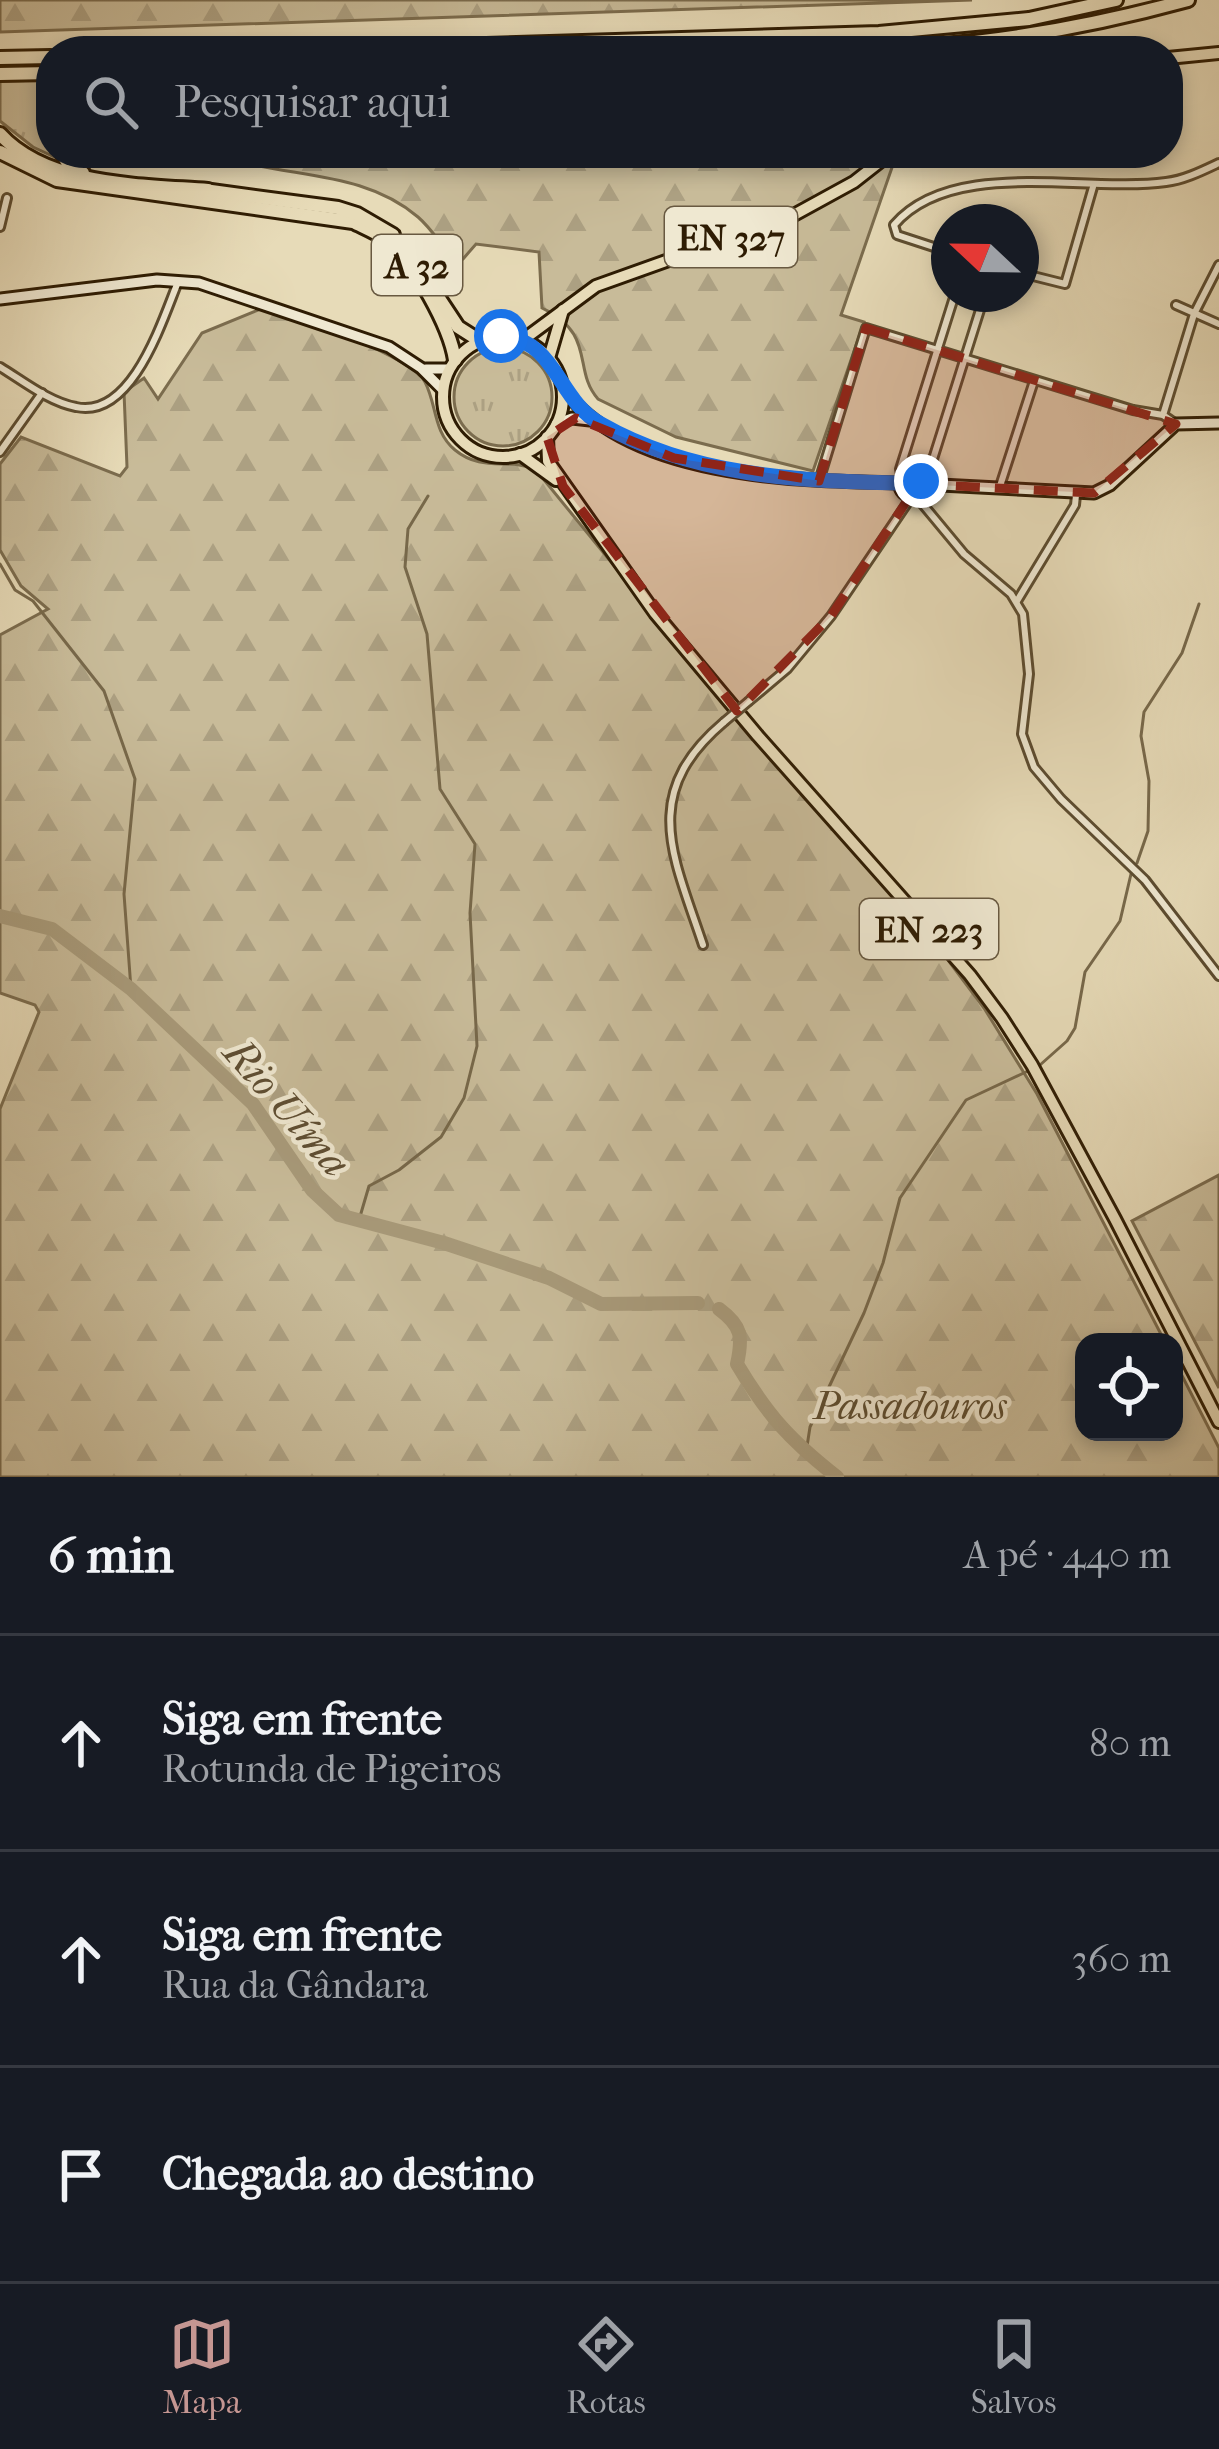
<!DOCTYPE html>
<html lang="pt">
<head>
<meta charset="utf-8">
<style>
  :root { --surface:#171b24; --page:#20242c; --text:#f1f3f6; --muted:#9ea1a6; --line:#363941; --accent:#c59692 }
  body { margin:0; font-family:"IM FELL French Canon",serif; background:var(--page); color:var(--text) }
  .controls { position:absolute; right:36px; bottom:36px; display:grid; overflow:hidden; border-radius:24px; box-shadow:0 6px 18px #0003 }
  .controls button { width:108px; height:108px; display:grid; place-items:center; padding:0; border:0; border-bottom:3px solid var(--line); background:var(--surface); color:var(--text); font:60px sans-serif }
  .compass { position:absolute; left:931px; top:204px; width:108px; height:108px; border-radius:50%; background:var(--surface); box-shadow:0 6px 18px #0003; rotate:292deg }
  .stop { position:absolute; width:36px; height:36px; margin:-27px; border:9px solid #1a73e8; border-radius:50%; background:#fff }
  .stop.end { background:#1a73e8; border-color:#fff; box-shadow:0 3px 12px #0008 }
  .list { margin:0; padding:0; list-style:none }
  h2 { display:flex; justify-content:space-between; align-items:center; height:156px; margin:0; padding:0 48px; font-size:51px }
  h2 small { font-size:39px; font-weight:400; color:var(--muted) }
  .list li { display:grid; grid-template-columns:78px 1fr auto; gap:36px; align-items:center; box-sizing:border-box; height:216px; padding:0 48px; border-top:3px solid var(--line) }
  .list b { display:block; font-size:45px; white-space:nowrap }
  .list p { margin:0; font-size:39px; white-space:nowrap; color:var(--muted) }
  .list em { font-size:39px; font-style:normal; color:var(--muted) }
  .icon { flex:none; width:66px; height:66px; fill:none; stroke:currentColor; stroke-width:2; stroke-linecap:round; stroke-linejoin:round }
  .map { position:relative; flex:none; width:1219px; height:1477px; overflow:hidden }
  .search { position:absolute; background:var(--surface); box-shadow:0 6px 18px #0003; left:36px; right:36px; top:36px; height:132px; display:flex; align-items:center; gap:30px; box-sizing:border-box; padding:0 42px; border-radius:48px; color:var(--muted); font-size:45px }
  .sheet { height:804px; background:var(--surface) }
  nav { display:flex; justify-content:space-around; align-items:center; box-sizing:border-box; height:168px; border-top:3px solid var(--line); background:var(--surface); font-size:33px; color:var(--muted) }
  nav a { display:grid; justify-items:center; gap:6px }
  nav .on { color:var(--accent) }
  .map>svg:first-child { display:block }
  .grass { fill:url(#grass-tufts); stroke:#7b6c4e; stroke-width:3 }
  .forest { fill:url(#forest-firs); stroke:#7b6c4e; stroke-width:3 }
  .lines { fill:none; stroke-linecap:round; stroke-linejoin:round }
  .stream { stroke:#77684a; stroke-width:3 }
  .river { stroke:#a89a7a; stroke-width:14 }
  .street-casing { stroke:#5c4c30; stroke-width:12 }
  .secondary-casing { stroke:#2e1c03; stroke-width:15 }
  .primary-casing { stroke:#2e1c03; stroke-width:16 }
  .highway-casing { stroke:#2e1c03; stroke-width:18 }
  .street { stroke:#efe8d1; stroke-width:6 }
  .secondary { stroke:#efe8d1; stroke-width:9 }
  .primary { stroke:#e7dbb8; stroke-width:10 }
  .highway { stroke:#e7dbb8; stroke-width:12 }
  .street-bridge-casing { stroke:#5c4c30; stroke-width:12; stroke-linecap:butt }
  .street-bridge { stroke:#efe8d1; stroke-width:6 }
  .route { stroke:#1a73e8; stroke-width:15 }
  .marked { fill:#8f2418; fill-opacity:0.2; stroke:#8f2418; stroke-width:9; stroke-dasharray:24 15; stroke-linejoin:round }
  .labels { text-anchor:middle; stroke-width:9; stroke-linejoin:round; paint-order:stroke }
  .shield { fill:#efe8d1; stroke:#685941; stroke-width:3 }
  .shield-label { font-size:36px; font-weight:bold; fill:#2e1c03 }
  .park-label { font-size:39px; font-style:italic; fill:#5c4c30; stroke:#efe8d1 }
  .water-label { font-size:42px; font-style:italic; fill:#5f4e33; stroke:#efe8d1 }
</style>
</head>
<body>
<div class="map">
<svg width="1219" height="1477" viewBox="0 0 1219 1477">
  <defs>
    <pattern id="grass-tufts" width="24" height="20" patternUnits="userSpaceOnUse" patternTransform="scale(3)"><rect width="24" height="20" fill="#c8bb99"/><path d="M3 7l-1-3M5 7V3M7 7l1-3M15 17l-1-3M17 17v-4M19 17l1-3" fill="none" stroke="#aca082"/></pattern>
    <pattern id="forest-firs" width="22" height="20" patternUnits="userSpaceOnUse" patternTransform="scale(3)"><rect width="22" height="20" fill="#c8bb99"/><path d="M5 1l3.5 6h-7zM16 11l3.5 6h-7z" fill="#aca082"/></pattern>
  </defs>
  <rect width="100%" height="100%" fill="#e7dbb8"/>
  <filter id="stains"><feTurbulence type="fractalNoise" baseFrequency=".00167" numOctaves="4"/><feColorMatrix values="0 0 0 0 .2 0 0 0 0 .09 0 0 0 0 .02 0 0 0 .5 -.17"/></filter>
  <radialGradient id="worn" r=".72"><stop offset=".6" stop-color="#630" stop-opacity="0"/><stop offset="1" stop-color="#630" stop-opacity=".3"/></radialGradient>
  <g class="grass">
    <polygon points="51,80 51,153 57,153 61,160 33,147 0,121 0,81"/>
    <circle cx="503" cy="397" r="49"/>
  </g>
  <g class="forest">
    <polygon points="0,0 972,0 0,32"/>
    <path d="M214 153H897L841 315 864 322 813 471 676 437 598 399C572 370 597 334 542 308L539 252 476 244 463 259 455 260C442 247 433 230 418 217 359 167 282 180 214 153Z"/>
    <path d="M263 308C294 313 412 357 425 382 437 405 433 432 455 450 483 473 510 457 536 470L731 709 939 948 984 1008 1037 1094 1165 1342H1084V1432H1174V1360L1219 1448V1477H0V1109L39 1012 35 1005 0 993V635L48 609 21 586 0 550V464L21 437 120 476 127 467 124 392 144 378 158 399 202 333Z"/>
    <polygon points="1219,1175 1219,1388 1132,1221"/>
  </g>
  <g class="lines">
    <g class="stream">
      <polyline points="0,564 15,590 33,601 104,691 135,779 124,894 131,989"/>
      <polyline points="1137,863 1148,831 1149,781 1141,736 1144,712 1182,653 1199,604"/>
      <polyline points="1040,1065 1067,1041 1075,1028 1085,972 1120,921 1131,874"/>
      <polyline points="359,1220 369,1186 399,1170 441,1137 464,1098 477,1046 470,913 475,844 440,789 427,634 405,567 408,529 428,496"/>
      <polyline points="806,1453 810,1427 864,1313 883,1263 900,1198 966,1100 1028,1071"/>
    </g>
    <g class="river">
      <polyline points="0,916 52,929 131,989 253,1104 312,1190 339,1215 444,1243 549,1278 601,1304 698,1303"/>
      <path d="M719 1309C742 1326 743 1337 737 1364 768 1416 790 1440 837 1477"/>
    </g>
    <g class="street-casing">
      <g id="street">
        <polyline points="0,227 7,198"/>
        <path d="M949 252 897 235 894 225C952 157 1086 193 1166 182 1184 180 1202 171 1219 163"/>
        <polyline points="1021,273 1065,284 1093,187"/>
        <polyline points="1176,305 1219,324"/>
        <path d="M0 367C23 381 49 402 76 407 132 419 162 321 178 282"/>
        <polyline points="1163,415 1194,314 1219,265"/>
        <polyline points="0,452 42,393"/>
        <polyline points="902,479 900,469 955,294"/>
        <polyline points="819,481 866,328 1133,410 1163,415 1176,424"/>
        <polyline points="921,481 927,478 985,294"/>
        <polyline points="1000,486 1034,381"/>
        <polyline points="915,495 964,554 1011,594 1023,614 1029,674 1022,734 1034,767 1061,799 1145,880 1219,976"/>
        <polyline points="1017,601 1075,505 1076,495"/>
        <polyline points="749,701 787,669 831,616 912,496"/>
        <path d="M703 945C673 855 639 794 724 722"/>
      </g>
    </g>
    <g class="secondary-casing">
      <g id="secondary">
        <polyline points="0,299 157,280 199,283 389,347 421,368 443,390"/>
        <polyline points="426,369 449,369"/>
        <path d="M562 387C628 479 797 481 900 483"/>
        <polyline points="556,424 572,418 590,420"/>
        <circle cx="911" cy="485" r="11"/>
        <polyline points="921,484 1094,493 1110,485 1176,424 1219,423"/>
      </g>
    </g>
    <g class="primary-casing">
      <g id="primary">
        <polyline points="1168,58 1219,53"/>
        <circle cx="503" cy="397" r="60"/>
        <polyline points="523,340 596,286 792,216 854,182 891,153"/>
        <polyline points="549,358 563,310"/>
        <polyline points="547,437 548,461 655,613 758,736 970,975 1002,1018 1032,1065 1115,1219 1219,1422"/>
        <polyline points="520,454 556,480"/>
      </g>
    </g>
    <g class="highway-casing">
      <g id="highway">
        <polyline points="291,51 879,33 1029,19 1116,0"/>
        <path d="M847 51C969 47 1071 32 1188 0"/>
        <polyline points="0,58 51,57"/>
        <polyline points="0,74 51,73"/>
        <path d="M0 134C47 186 141 185 208 190"/>
        <path d="M0 152 57 180 353 222C365 228 378 233 388 241 415 263 450 327 455 360"/>
        <polyline points="62,153 67,162 83,173"/>
        <polyline points="204,190 338,208 357,214 393,235"/>
        <polyline points="417,265 458,327 480,341"/>
      </g>
    </g>
    <use href="#street" class="street"/>
    <use href="#secondary" class="secondary"/>
    <use href="#primary" class="primary"/>
    <use href="#highway" class="highway"/>
    <g class="street-bridge-casing">
      <polyline id="street-bridge" points="724,722 749,701"/>
    </g>
    <use href="#street-bridge" class="street-bridge"/>
  </g>
  <g class="lines">
    <path class="route" d="M501 336C558 341 556 399 601 424 692 476 797 481 900 483L910 474 921 481"/>
  </g>
  <path class="marked" d="M866 328 1176 424 1094 493 918 484 831 616 737 711 563 486 547 437 576 418 674 458 819 481Z"/>
  <g class="labels">
    <g class="shield">
      <rect x="665" y="207" width="132" height="60" rx="9"/>
      <rect x="372" y="235" width="90" height="60" rx="9"/>
      <rect x="860" y="899" width="138" height="60" rx="9"/>
    </g>
    <g class="shield-label">
      <text x="731" y="250">EN 327</text>
      <text x="417" y="278">A 32</text>
      <text x="929" y="942">EN 223</text>
    </g>
    <g class="park-label">
      <text x="910" y="1419">Passadouros</text>
    </g>
    <g class="water-label">
      <text transform="translate(288 1107) rotate(49)" y="15">Rio Uíma</text>
    </g>
  </g>
  <rect width="100%" height="100%" filter="url(#stains)"/>
  <rect width="100%" height="100%" fill="url(#worn)"/>
</svg>
<div class="controls">
<button><svg class="icon" aria-label="locate" viewBox="0 0 24 24"><circle cx="12" cy="12" r="6"/><path d="M12 2v4M12 18v4M2 12h4M18 12h4"/></svg></button>
</div>
<svg class="compass" viewBox="-18 -18 36 36"><path d="M0-13l5 13h-10z" fill="#e53935"/><path d="M0 13l5-13h-10z" fill="#9ea1a6"/></svg>
<div class="stop" style="left:501px;top:336px"></div>
<div class="stop end" style="left:921px;top:481px"></div>
<div class="search"><svg class="icon" aria-label="search" viewBox="0 0 24 24"><circle cx="10" cy="10" r="6"/><path d="M15 15l6 6"/></svg>Pesquisar aqui</div>
</div>
<section class="sheet">
<h2>6 min<small>A pé · 440 m</small></h2>
<ul class="list">
<li><svg class="icon" aria-label="ahead" viewBox="0 0 24 24"><path d="M12 20V5M6 11l6-6 6 6"/></svg><div><b>Siga em frente</b><p>Rotunda de Pigeiros</p></div><em>80 m</em></li>
<li><svg class="icon" aria-label="ahead" viewBox="0 0 24 24"><path d="M12 20V5M6 11l6-6 6 6"/></svg><div><b>Siga em frente</b><p>Rua da Gândara</p></div><em>360 m</em></li>
<li><svg class="icon" aria-label="arrive" viewBox="0 0 24 24"><path d="M6 21V4h12l-3 4 3 4H6"/></svg><div><b>Chegada ao destino</b></div></li>
</ul>
</section>
<nav>
<a class="on"><svg class="icon" aria-label="map" viewBox="0 0 24 24"><path d="M3 6l6-2 6 2 6-2v14l-6 2-6-2-6 2zM9 4v14M15 6v14"/></svg>Mapa</a>
<a><svg class="icon" aria-label="directions" viewBox="0 0 24 24"><path d="M12 3l9 9-9 9-9-9zM9 14v-3h6M13 9l2 2-2 2"/></svg>Rotas</a>
<a><svg class="icon" aria-label="saved" viewBox="0 0 24 24"><path d="M7 4h10v16l-5-4-5 4z"/></svg>Salvos</a>
</nav>
</body>
</html>
